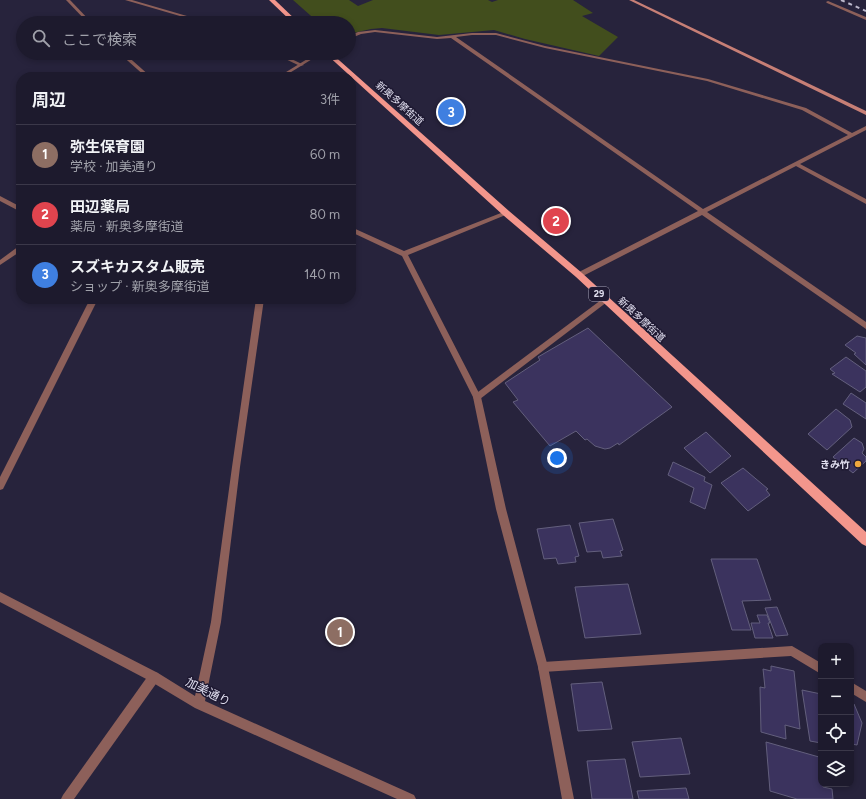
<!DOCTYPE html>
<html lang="ja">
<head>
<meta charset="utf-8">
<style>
  :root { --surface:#1d1a2d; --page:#252335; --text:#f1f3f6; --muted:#a0a1aa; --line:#3b3849; --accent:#2563eb }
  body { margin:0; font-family:Figtree,"Noto Sans JP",sans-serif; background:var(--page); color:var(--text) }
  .controls { position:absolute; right:12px; bottom:12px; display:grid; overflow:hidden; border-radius:8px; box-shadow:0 2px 6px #0003 }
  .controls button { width:36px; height:36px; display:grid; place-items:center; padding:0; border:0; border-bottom:1px solid var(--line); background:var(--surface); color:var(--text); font:20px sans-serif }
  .you { position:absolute; left:557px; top:458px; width:14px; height:14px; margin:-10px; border:3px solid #fff; border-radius:50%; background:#1a73e8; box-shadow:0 0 0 6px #1a73e833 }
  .badge { display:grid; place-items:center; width:26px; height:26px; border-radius:50%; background:var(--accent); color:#fff; font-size:13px; font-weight:700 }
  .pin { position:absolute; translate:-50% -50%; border:2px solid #fff; box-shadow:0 1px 4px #0006 }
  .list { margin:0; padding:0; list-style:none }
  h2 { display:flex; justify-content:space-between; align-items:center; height:52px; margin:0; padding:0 16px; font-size:17px }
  h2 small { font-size:13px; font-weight:400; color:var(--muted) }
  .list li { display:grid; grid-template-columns:26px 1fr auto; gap:12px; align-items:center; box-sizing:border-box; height:60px; padding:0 16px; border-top:1px solid var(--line) }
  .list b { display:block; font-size:15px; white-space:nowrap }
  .list p { margin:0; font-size:13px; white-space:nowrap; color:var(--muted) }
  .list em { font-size:13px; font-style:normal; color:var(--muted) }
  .icon { flex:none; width:22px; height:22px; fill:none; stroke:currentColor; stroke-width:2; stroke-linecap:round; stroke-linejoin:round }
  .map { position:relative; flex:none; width:866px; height:799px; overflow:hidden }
  .search { position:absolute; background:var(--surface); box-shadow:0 2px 6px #0003; left:16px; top:16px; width:340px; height:44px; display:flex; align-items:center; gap:10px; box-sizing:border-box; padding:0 14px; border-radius:22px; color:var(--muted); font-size:15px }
  .panel { position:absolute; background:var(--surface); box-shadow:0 2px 6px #0003; left:16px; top:72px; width:340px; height:232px; border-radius:16px }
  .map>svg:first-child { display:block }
  .green { fill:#424e1d }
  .building { fill:#3b335e; stroke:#635f7d }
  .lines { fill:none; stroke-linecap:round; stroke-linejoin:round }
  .lane { fill:#8d605a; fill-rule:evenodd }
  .street { fill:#8d605a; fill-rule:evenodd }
  .secondary { fill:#c77f76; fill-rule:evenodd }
  .primary { fill:#f3968c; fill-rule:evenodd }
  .rail { stroke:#bcb9cc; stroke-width:2; stroke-dasharray:4 4; stroke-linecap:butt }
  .poi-dot { fill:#efa73d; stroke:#1e1932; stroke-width:1.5 }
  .labels { text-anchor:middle; stroke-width:3; stroke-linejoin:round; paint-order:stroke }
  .shield { fill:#1e1932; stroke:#a7a4b8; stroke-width:1 }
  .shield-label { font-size:9px; font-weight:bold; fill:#e2e0f1 }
  .street-label { font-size:10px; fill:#e2e0f1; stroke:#1e1932 }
  .poi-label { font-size:10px; font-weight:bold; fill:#e2e0f1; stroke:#1e1932; text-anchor:end }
  .near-street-label { font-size:12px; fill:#e2e0f1; stroke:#1e1932 }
</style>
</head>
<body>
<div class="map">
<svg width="866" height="799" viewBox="0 0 866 799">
  <rect width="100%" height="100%" fill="#27233c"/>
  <polygon class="green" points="293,0 349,0 358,6 373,0 488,0 492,2 498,0 573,0 593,13 582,16 618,37 599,56 525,39 494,30 439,35 382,28 371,29 349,34 349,23 319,23"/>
  <g class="building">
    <polygon points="588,328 672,407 619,445 618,443 610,448 605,449 595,446 587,439 585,440 576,431 550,446 513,402 518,400 505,383 540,360 538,357"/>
    <polygon points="857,336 866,338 866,365 854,354 856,353 845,345"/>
    <polygon points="846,357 866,371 866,387 860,392 832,374 835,373 830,369"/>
    <polygon points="851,393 866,403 866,419 843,404"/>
    <polygon points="836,409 850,420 852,427 827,450 808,434"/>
    <polygon points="706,432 731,456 710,473 684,448"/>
    <polygon points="854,438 862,443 864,449 862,453 866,457 866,461 853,473 833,457"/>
    <polygon points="673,462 705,477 704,481 712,485 705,509 690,502 694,488 668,475"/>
    <polygon points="743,468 768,489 766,490 770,495 748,511 721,483"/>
    <polygon points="613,519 623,550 620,551 622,556 603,558 601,551 587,552 579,523"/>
    <polygon points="570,525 579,556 575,557 576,562 558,564 556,558 544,559 537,529"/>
    <polygon points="711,559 757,559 771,600 742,601 751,630 732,630"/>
    <polygon points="628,584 641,634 585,638 575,587"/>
    <polygon points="777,607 788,635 776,636 765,608"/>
    <polygon points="757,615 767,615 770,623 768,623 773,638 755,638 751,623 760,623"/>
    <polygon points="771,666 794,671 800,729 785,725 786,739 761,732 760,687 765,688 763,669 771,671"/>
    <polygon points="602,682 612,729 578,731 571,684"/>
    <polygon points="802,690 821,694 821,743 810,741"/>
    <polygon points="851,704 854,704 862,723 857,745 851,744"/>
    <polygon points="681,738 690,774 640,777 632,742"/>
    <polygon points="766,742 819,757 821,784 823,784 823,787 832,789 833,799 797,799 770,791"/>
    <polygon points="625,759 633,799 592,799 587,761"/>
    <polygon points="686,788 689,799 639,799 637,791"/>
  </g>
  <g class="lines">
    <g class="lane">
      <polygon points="125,0 132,0 211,23 204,23"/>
      <polygon points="273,53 279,53 304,65 300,66"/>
      <polygon points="605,297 609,300 607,302 480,399 477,400 474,399 473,397 474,395"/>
      <polygon points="90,299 98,299 3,489 0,490 0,477"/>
      <polygon points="792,646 821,663 821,674 791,656 543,672 539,671 538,667 539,663 543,662"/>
      <polygon points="154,672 158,673 159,677 158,681 74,799 61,799 63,795 150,673"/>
      <polygon points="851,682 866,691 866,702 851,693"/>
    </g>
    <g class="street">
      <polygon points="66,0 70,0 92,23 88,23"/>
      <polygon points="828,1 866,17 866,20 827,3 826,2"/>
      <path d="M375 30 437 37 472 33H496L545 46 708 79 806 108 852 133 866 126V130L800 164 866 199V204L796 166 707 212 866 322V329L702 215 581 277H577V273L698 211 451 38 437 39 375 32 361 34 349 39V36L358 32ZM472 35H496L545 48 707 81 802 110 848 135 703 209 456 37Z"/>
      <polygon points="119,53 124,53 151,77 146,77"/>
      <polygon points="317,53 322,53 283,77 278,77"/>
      <polygon points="0,196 21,207 21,212 0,201"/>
      <polygon points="506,211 508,212 508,214 408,255 481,397 506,509 548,667 574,799 562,799 538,667 496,509 473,397 402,256 351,232 351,227 404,251"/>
      <polygon points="19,246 21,246 21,251 0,265 0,260"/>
      <polygon points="256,299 264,299 240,467 221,622 205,701 414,795 416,799 397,799 195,708 150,681 0,602 0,592 158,673 195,696 211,622 232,467"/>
    </g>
    <polygon class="secondary" points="629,0 634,0 866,111 866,115"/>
    <g class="primary">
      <polygon points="269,0 275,0 299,23 293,23"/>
      <polygon points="325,53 331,53 509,211 582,273 866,532 866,546 862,544 576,277 503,215"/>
    </g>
    <polyline class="rail" points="841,0 866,11"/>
  </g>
  <circle class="poi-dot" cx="858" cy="464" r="4"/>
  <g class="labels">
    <rect class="shield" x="589" y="287" width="20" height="14" rx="3"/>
    <g class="shield-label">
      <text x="599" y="297">29</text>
    </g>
    <g class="street-label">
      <text transform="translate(400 103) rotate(42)" y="4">新奥多摩街道</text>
      <text transform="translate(642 319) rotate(43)" y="4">新奥多摩街道</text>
    </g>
    <g class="poi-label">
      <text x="850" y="468">きみ竹</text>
    </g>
    <g class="near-street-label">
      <text transform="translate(208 692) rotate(27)" y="4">加美通り</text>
    </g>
  </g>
</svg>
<div class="controls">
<button>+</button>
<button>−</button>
<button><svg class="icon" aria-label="locate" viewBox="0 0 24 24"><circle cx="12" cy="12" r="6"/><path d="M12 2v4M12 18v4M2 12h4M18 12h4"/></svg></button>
<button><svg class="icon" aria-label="layers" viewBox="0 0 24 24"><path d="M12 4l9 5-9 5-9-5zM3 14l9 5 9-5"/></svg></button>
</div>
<div class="you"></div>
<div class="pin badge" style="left:340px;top:632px;background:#8d6e63">1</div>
<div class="pin badge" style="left:556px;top:221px;background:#e0444e">2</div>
<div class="pin badge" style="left:451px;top:112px;background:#3f7fe0">3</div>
<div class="search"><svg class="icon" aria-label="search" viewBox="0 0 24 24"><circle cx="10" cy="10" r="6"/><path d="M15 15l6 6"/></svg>ここで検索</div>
<section class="panel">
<h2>周辺<small>3件</small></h2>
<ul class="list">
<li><span class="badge" style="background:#8d6e63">1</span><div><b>弥生保育園</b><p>学校 · 加美通り</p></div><em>60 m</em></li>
<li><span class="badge" style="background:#e0444e">2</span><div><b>田辺薬局</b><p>薬局 · 新奥多摩街道</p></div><em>80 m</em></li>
<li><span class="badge" style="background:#3f7fe0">3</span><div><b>スズキカスタム販売</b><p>ショップ · 新奥多摩街道</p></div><em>140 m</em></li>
</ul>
</section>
</div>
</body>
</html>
